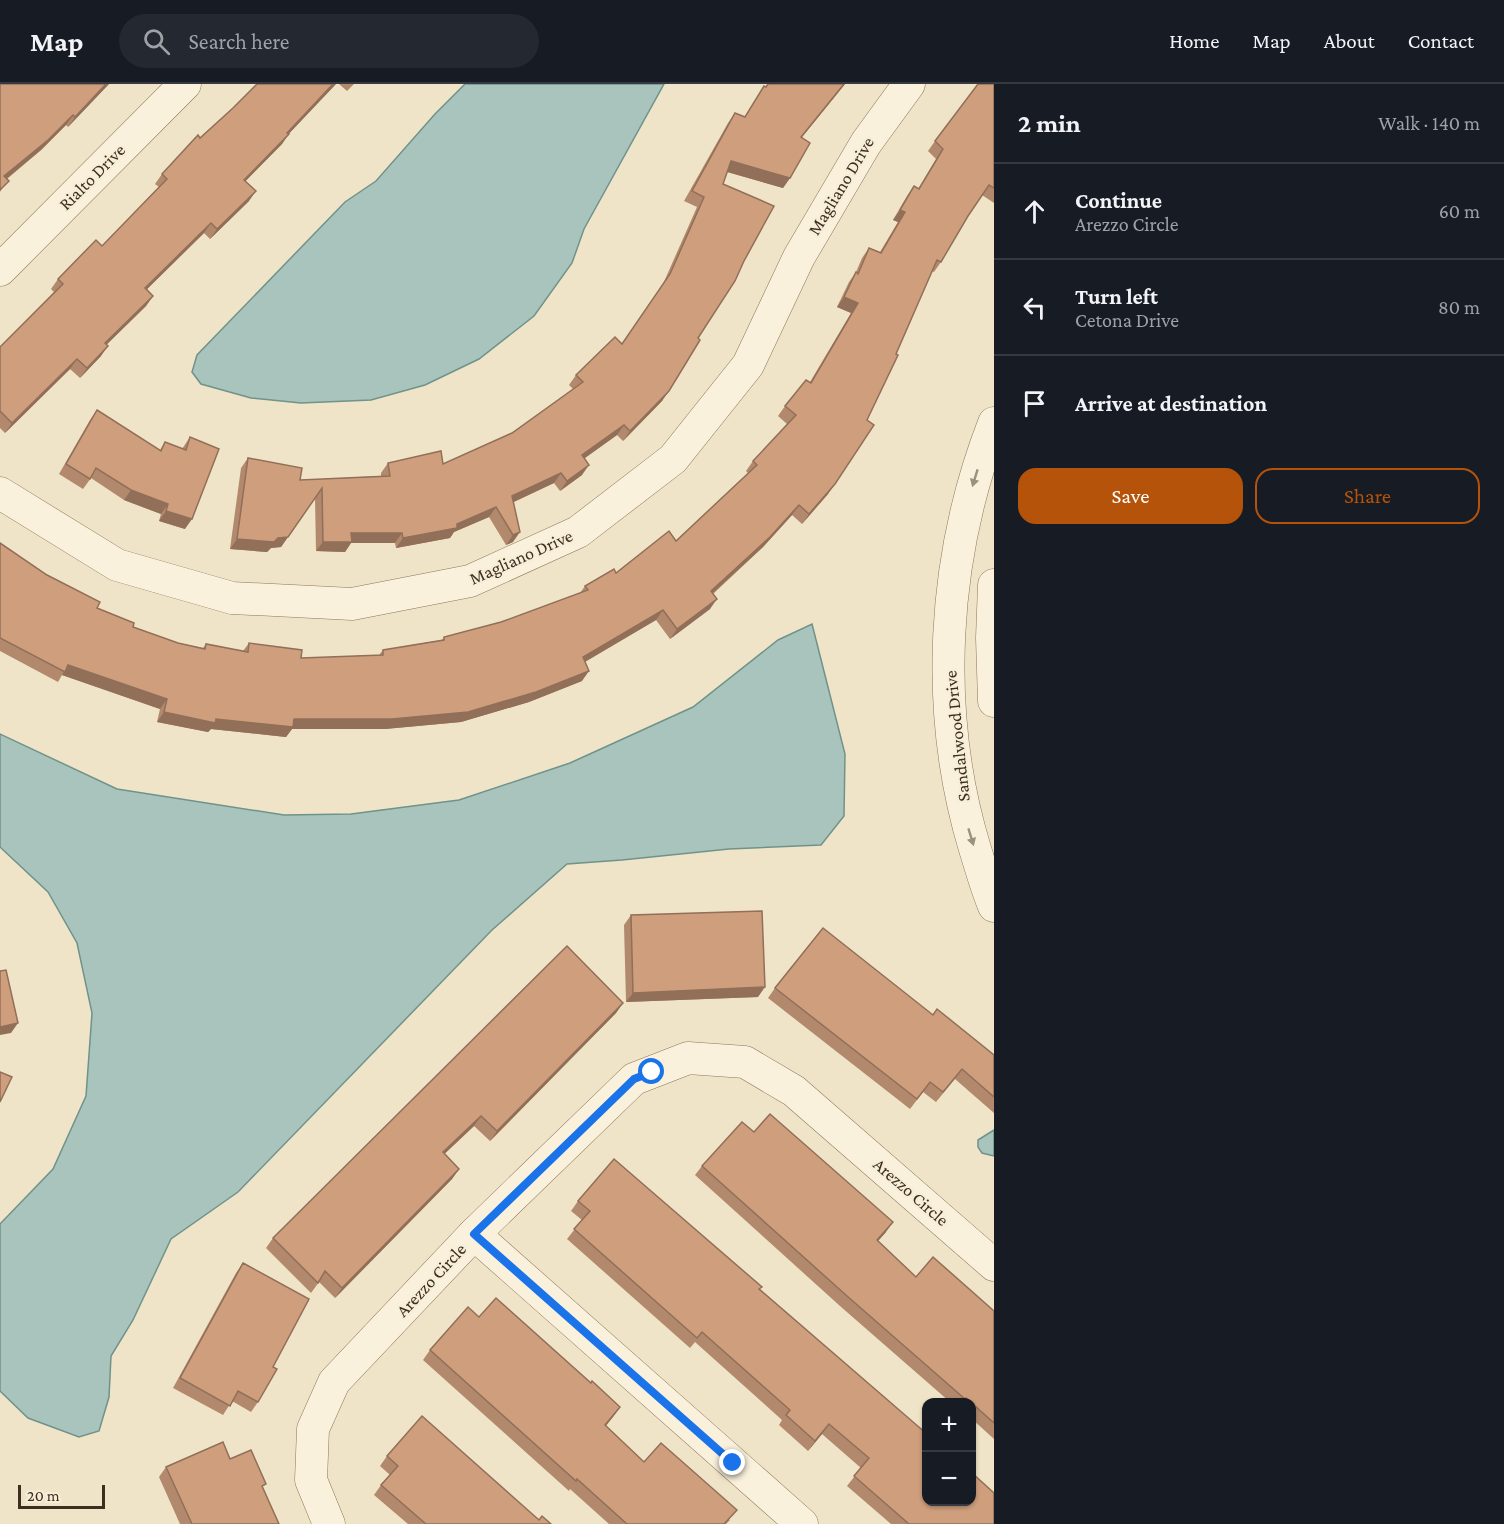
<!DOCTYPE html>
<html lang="en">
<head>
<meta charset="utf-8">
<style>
  :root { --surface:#171b24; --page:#242831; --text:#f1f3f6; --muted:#9ea1a6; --line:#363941; --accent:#b45309 }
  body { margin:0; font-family:"Crimson Pro",serif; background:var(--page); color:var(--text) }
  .controls { position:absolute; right:18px; bottom:18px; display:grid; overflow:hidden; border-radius:12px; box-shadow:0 2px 4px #0004 }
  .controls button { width:54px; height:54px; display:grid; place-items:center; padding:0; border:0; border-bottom:2px solid var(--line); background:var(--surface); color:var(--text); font:30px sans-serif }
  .scale { position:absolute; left:18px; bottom:15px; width:87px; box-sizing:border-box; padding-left:6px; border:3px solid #3d2e20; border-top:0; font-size:16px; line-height:21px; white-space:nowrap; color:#3d2e20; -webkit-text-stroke:4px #f7eed8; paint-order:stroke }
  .stop { position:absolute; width:18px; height:18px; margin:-14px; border:4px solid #1a73e8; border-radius:50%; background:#fff }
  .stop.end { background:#1a73e8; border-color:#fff; box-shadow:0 2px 6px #0008 }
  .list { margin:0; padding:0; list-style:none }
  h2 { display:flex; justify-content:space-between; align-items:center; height:78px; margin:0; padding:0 24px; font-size:26px }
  h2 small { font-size:20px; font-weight:400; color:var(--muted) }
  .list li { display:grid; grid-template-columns:39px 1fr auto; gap:18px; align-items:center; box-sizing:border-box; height:96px; padding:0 24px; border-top:2px solid var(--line) }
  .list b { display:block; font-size:22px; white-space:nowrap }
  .list p { margin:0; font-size:20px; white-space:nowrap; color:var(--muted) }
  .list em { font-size:20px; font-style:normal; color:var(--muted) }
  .actions { display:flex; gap:12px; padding:18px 24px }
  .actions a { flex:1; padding:14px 0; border:2px solid var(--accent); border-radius:18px; text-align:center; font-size:21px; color:var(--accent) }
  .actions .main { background:var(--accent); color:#fff }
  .icon { flex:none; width:33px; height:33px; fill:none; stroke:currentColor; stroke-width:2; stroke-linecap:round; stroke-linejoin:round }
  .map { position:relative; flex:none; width:994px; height:1440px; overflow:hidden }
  header { display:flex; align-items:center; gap:36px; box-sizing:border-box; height:84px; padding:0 30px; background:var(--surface); border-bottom:2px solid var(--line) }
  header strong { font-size:28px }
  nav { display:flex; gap:33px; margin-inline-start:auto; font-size:21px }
  .search { width:420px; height:54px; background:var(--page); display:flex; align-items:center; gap:15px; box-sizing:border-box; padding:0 21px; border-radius:33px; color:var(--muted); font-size:22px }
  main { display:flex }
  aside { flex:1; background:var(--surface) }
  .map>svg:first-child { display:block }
  .water { fill:#a9c4bc; stroke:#6f938a; stroke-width:1.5 }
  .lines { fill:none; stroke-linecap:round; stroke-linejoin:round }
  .street-casing { stroke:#8d765c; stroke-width:33 }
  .street { stroke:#faf1dc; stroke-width:32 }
  .wall { fill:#b2896c }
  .shaded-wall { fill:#916f58 }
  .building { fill:#cf9f7d; stroke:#916f58; stroke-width:1.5 }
  .oneway { fill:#9c907e }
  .route { stroke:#1a73e8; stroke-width:8 }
  .labels { text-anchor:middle; stroke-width:4.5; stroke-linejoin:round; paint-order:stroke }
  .street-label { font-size:18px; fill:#3d2e20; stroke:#f7eed8 }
</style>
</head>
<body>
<header>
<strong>Map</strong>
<div class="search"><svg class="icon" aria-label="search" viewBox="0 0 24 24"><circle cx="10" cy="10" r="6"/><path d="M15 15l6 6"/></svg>Search here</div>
<nav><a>Home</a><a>Map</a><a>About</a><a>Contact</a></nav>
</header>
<main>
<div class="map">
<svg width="994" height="1440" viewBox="0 0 994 1440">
  <rect width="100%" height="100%" fill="#f0e4c8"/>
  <g class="water">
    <polygon points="465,0 664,0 584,145 572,179 534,232 479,275 425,301 371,316 301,319 251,314 201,300 192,288 197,271 345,118 376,97 435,30"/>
    <polygon points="812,540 845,670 844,732 821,761 729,765 622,776 567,780 492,846 238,1108 171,1155 133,1236 111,1272 109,1313 99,1347 79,1353 28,1334 0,1307 0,1140 53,1085 86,1012 92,929 77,859 48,808 0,763 0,650 117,705 284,731 351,730 459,716 570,679 693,623 778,556"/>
    <polygon points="994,1046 994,1072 982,1069 978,1063 978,1056"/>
  </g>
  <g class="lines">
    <g class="street-casing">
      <g id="street">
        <polyline points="0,186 185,0"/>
        <path d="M994 339C942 473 933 627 975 765 981 784 986 803 994 822"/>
        <polyline points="0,409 117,481 232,514 352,520 470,497 578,448 673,375 748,281 799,173 866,59 909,0"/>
        <polyline points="994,501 992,554 994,617"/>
        <polyline points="474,1150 802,1440"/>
        <polyline points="329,1440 311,1396 313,1345 334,1298 474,1150 634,995 688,974 745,978 794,1007 994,1181"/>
      </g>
    </g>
    <use href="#street" class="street"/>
  </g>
  <g class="wall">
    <polygon points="0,0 109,0 68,43 66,41 41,66 7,95 0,108"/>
    <polygon points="257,0 336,0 288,50 282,60 245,97 249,117 210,155 204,149 147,205 153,212 146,222 106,261 101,272 80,294 70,285 5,349 0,344 0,263 54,208 51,205 58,195 102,162 159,103 155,100 162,90 233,24"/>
    <polygon points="339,0 354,0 347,7"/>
    <polygon points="845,0 802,53 790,94 783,104 727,88 723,100 698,254 662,317 623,357 617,351 585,374 582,391 560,407 554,399 514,418 513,458 506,461 489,433 454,448 450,454 396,464 395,459 351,459 345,468 316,467 315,414 281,463 271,464 267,468 230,465 241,384 248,374 300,396 381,392 381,389 388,379 443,380 512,349 573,305 569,301 576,291 622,260 663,200 697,123 684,117 728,39 735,29 745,33 764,2 766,3"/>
    <polygon points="994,0 994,119 982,111 968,132 941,178 934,188 932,187 828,410 802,440 792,431 763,463 713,510 710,525 670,555 656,536 585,578 582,597 529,618 461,638 385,645 292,645 286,653 211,645 208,648 157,638 160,625 62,591 58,598 0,567 0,459 97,524 133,543 178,559 203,564 206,560 243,567 249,559 301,574 379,571 383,566 442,556 444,553 501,538 580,509 585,502 616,489 676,457 748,389 746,387 753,377 787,340 778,332 785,322 810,298 851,229 837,223 849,198 856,188 862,174 869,164 880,168 898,138 893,136 907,112 914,102 918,105 936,75 928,67 935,57"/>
    <polygon points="97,326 160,366 165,358 182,365 190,353 185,445 159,437 161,430 124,416 91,394 83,405 59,390 90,336"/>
    <polygon points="631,831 758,913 626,918 624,841"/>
    <polygon points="775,904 933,931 994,971 994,1029 955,995 936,1018 923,1008 910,1025 768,914"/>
    <polygon points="623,919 616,929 490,1057 474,1042 444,1070 459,1085 452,1095 335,1214 319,1198 311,1209 266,1164 273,1154"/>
    <polygon points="754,1048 886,1148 878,1157 916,1193 994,1227 994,1355 972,1335 972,1318 950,1318 840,1222 695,1091 702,1082"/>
    <polygon points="578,1117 760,1205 994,1440 891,1440 847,1402 861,1384 822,1350 808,1367 779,1341 782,1336 695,1258 690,1264 567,1155 582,1136 571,1127"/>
    <polygon points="243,1179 273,1283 258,1318 251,1328 232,1317 223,1331 173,1304 236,1189"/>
    <polygon points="479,1233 591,1299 620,1323 606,1342 644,1378 730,1436 726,1440 609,1440 570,1405 569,1407 423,1276 430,1266"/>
    <polygon points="387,1372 539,1436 551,1440 408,1440 374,1411 381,1401 390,1391 380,1382"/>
    <polygon points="230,1375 263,1405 279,1440 180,1440 159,1393 166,1383"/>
  </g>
  <g class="shaded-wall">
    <polygon points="106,0 109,0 68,43 75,33"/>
    <polygon points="333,0 336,0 284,55 289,50 282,60 237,106 244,96"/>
    <polygon points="844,0 845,0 794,63 801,53"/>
    <polygon points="73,31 66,41 41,66 0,100 4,92"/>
    <polygon points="731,77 790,94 783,104 724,87"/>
    <polygon points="256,107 249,117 210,155 217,145"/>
    <polygon points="900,126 905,128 898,138 893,136"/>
    <polygon points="211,139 204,149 138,214 145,204"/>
    <polygon points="153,212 146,222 98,269 105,259"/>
    <polygon points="844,213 858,219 851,229 837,223"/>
    <polygon points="108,262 101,272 80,294 87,284"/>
    <polygon points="77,275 70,285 5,349 12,339"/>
    <polygon points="669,307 662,317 623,357 630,347"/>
    <polygon points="624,341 617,351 575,381 582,371"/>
    <polygon points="589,381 582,391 560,407 567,397"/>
    <polygon points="561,389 554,399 505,422 512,412"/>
    <polygon points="835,400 828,410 802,440 809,430"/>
    <polygon points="131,406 168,420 161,430 124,416"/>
    <polygon points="799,421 792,431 763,463 704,517 711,507"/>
    <polygon points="496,423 489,433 454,448 450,454 396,464 403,454 457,440"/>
    <polygon points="166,427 192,435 185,445 159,437"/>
    <polygon points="520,448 513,458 506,461 513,451"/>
    <polygon points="351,449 402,449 395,459 351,459 345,468 316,467 323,458"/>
    <polygon points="288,453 281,463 271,464 267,468 230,465 237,455"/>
    <polygon points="717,515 710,525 670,555 677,545"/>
    <polygon points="663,526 656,536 576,583 583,573"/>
    <polygon points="68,581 167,615 160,625 62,591"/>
    <polygon points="589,587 582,597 529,618 461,638 385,645 292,645 286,653 211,645 208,648 157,638 164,628 216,635 294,635"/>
    <polygon points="765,903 758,913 626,918 633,909"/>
    <polygon points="623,919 616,929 490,1057 497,1047"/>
    <polygon points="18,939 11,949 0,951 0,943"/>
    <polygon points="481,1032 474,1042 436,1078 443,1068"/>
    <polygon points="459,1085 452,1095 335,1214 342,1204"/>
    <polygon points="893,1138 886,1148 870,1166 877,1156"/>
    <polygon points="620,1323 613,1333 598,1351 605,1341"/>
    <polygon points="829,1340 822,1350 808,1367 815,1357"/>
  </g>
  <g class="building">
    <polygon points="0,0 106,0 75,33 73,31 48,56 4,92 9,97 0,106"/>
    <polygon points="257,0 333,0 287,49 289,50 244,96 256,107 217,145 211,139 145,204 153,212 105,259 108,262 87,284 77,275 12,339 0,327 0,263 63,200 58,195 96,156 102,162 167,95 162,90 198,51 200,54 233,24"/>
    <polygon points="768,0 844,0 801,53 810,59 790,94 731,77 723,100 774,122 744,177 735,197 698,254 700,256 669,307 630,347 624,341 582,371 589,381 567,397 561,389 512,412 520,448 513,451 496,423 457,440 457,444 403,454 402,449 351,449 352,458 323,458 322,404 288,453 278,454 274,458 237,455 248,374 302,384 300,396 390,392 388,379 441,367 443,380 512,349 583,298 576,291 615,253 622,260 670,190 704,113 692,107 735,29 745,33 764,2 766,3"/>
    <polygon points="978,0 994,0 994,104 989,101 968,132 941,178 937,176 896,270 898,271 867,336 874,341 835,400 809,430 799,421 770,453 711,507 717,515 677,545 663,526 583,573 589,587 536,608 468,628 392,635 294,635 293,643 216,635 215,639 164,628 167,615 68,581 65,588 0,554 0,459 47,491 100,518 97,524 134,539 133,543 178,559 205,565 206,560 248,568 249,559 302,566 301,574 383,571 383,566 444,556 444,553 501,538 588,506 585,502 614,485 616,489 669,447 676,457 757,381 753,377 796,331 785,322 806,296 811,299 858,219 844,213 856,188 858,190 869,164 881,169 905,128 900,126 914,102 919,105 943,65 935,57"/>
    <polygon points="97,326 161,367 165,358 186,366 190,353 219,365 192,435 166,427 168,420 131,406 96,384 90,395 66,380"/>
    <polygon points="762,827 765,903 633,909 631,831"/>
    <polygon points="823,844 933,931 937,925 994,971 994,1013 962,985 943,1008 930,998 917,1015 775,904"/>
    <polygon points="567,862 623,919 497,1047 481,1032 443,1068 459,1085 342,1204 325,1187 318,1199 273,1154"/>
    <polygon points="6,886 18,939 0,943 0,887"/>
    <polygon points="0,988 12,993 0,1018"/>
    <polygon points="770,1030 893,1138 877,1156 916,1193 933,1173 994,1227 994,1339 966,1314 965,1315 847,1212 702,1082 742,1038 754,1048"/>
    <polygon points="614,1075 762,1203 759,1205 927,1350 927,1418 972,1418 972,1389 994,1409 994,1440 909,1440 854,1392 869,1374 829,1340 815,1357 786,1331 790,1326 702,1248 697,1254 574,1145 590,1127 578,1117"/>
    <polygon points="243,1179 309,1215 273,1283 277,1285 258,1318 238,1307 230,1322 180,1294"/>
    <polygon points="496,1214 591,1299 592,1297 620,1323 605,1341 644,1378 661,1359 737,1426 724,1440 627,1440 577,1395 576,1397 430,1266 468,1223 479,1233"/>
    <polygon points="422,1332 539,1436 542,1432 551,1440 426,1440 381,1401 398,1382 387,1372"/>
    <polygon points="223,1358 230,1375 251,1366 266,1400 262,1402 279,1440 192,1440 166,1383"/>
  </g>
  <defs><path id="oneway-solid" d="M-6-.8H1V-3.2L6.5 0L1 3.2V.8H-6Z" transform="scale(1.5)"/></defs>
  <g class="oneway">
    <use href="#oneway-solid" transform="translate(975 394) rotate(107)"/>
    <use href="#oneway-solid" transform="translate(971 753) rotate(73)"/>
  </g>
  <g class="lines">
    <polyline class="route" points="652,988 634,995 474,1150 733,1379"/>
  </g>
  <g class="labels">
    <g class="street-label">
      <text transform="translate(92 93) rotate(-45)" y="6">Rialto Drive</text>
      <text transform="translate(841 102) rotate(-59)" y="6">Magliano Drive</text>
      <text transform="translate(521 473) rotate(-24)" y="6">Magliano Drive</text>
      <text transform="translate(957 652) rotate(-96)" y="6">Sandalwood Drive</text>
      <text transform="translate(911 1108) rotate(41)" y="6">Arezzo Circle</text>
      <text transform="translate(431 1196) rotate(-47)" y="6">Arezzo Circle</text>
    </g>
  </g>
</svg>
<div class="controls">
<button>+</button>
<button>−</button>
</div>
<div class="scale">20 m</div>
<div class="stop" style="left:652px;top:988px"></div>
<div class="stop end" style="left:733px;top:1379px"></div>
</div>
<aside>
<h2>2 min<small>Walk · 140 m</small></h2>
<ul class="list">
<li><svg class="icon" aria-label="ahead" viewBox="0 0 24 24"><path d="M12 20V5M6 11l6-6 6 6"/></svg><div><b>Continue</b><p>Arezzo Circle</p></div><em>60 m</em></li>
<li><svg class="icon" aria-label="left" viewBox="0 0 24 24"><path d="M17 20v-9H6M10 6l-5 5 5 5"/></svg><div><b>Turn left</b><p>Cetona Drive</p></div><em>80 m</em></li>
<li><svg class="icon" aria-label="arrive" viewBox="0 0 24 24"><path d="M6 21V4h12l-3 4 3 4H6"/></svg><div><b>Arrive at destination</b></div></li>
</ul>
<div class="actions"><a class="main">Save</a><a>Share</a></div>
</aside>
</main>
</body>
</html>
